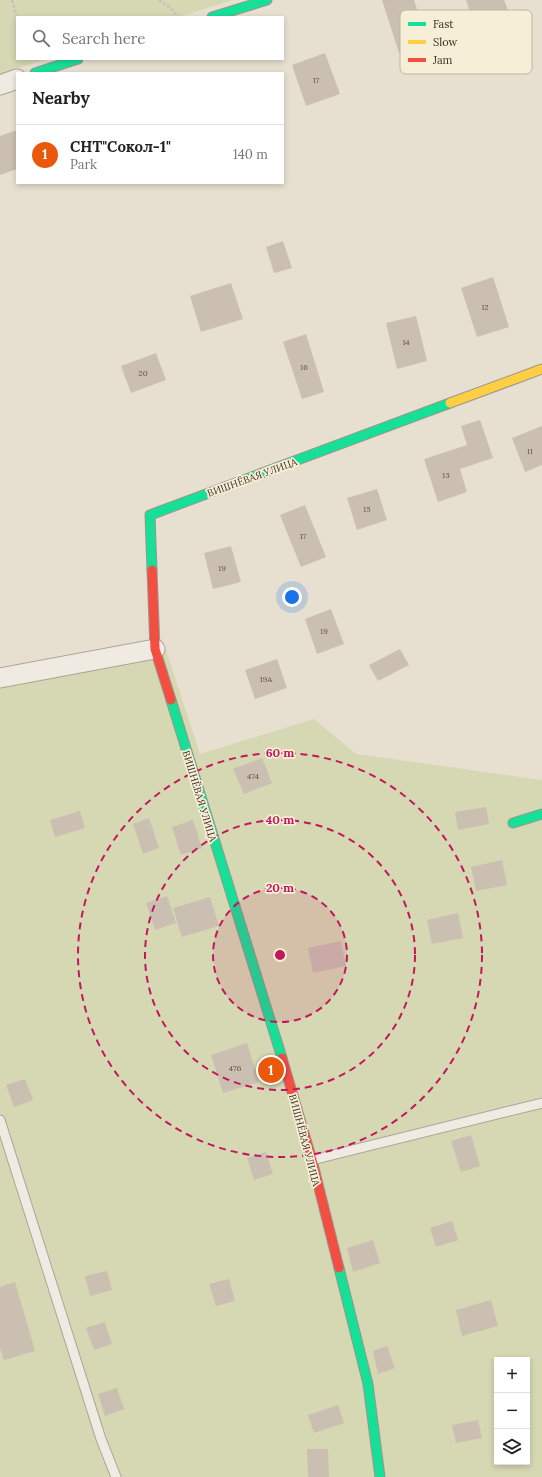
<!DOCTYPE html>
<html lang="en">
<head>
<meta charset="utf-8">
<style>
  :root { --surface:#fff; --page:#f6f6f6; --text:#222; --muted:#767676; --line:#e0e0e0; --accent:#ea580c }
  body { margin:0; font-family:Lora,serif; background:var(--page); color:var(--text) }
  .controls { position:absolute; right:12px; bottom:12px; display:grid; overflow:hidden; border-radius:0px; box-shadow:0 2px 6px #0003 }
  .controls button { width:36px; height:36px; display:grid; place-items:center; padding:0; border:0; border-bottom:1px solid var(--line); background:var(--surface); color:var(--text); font:20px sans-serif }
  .you { position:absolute; left:292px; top:597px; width:14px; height:14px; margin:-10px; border:3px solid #fff; border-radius:50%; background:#1a73e8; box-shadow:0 0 0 6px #1a73e833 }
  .badge { display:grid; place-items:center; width:26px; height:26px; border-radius:50%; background:var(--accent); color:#fff; font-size:13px; font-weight:700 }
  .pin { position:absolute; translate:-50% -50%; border:2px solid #fff; box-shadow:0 1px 4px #0006 }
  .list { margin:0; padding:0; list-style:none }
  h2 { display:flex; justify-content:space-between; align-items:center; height:52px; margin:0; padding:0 16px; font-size:17px }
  h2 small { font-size:13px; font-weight:400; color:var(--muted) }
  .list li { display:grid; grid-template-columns:26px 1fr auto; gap:12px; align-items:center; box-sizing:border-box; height:60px; padding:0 16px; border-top:1px solid var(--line) }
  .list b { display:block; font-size:15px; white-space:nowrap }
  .list p { margin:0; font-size:13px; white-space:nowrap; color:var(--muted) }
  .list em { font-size:13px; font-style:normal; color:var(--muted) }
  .icon { flex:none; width:22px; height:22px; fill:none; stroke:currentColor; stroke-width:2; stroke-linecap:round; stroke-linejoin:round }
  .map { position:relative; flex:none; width:542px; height:1477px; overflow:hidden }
  .search { position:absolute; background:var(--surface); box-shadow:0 2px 6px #0003; left:16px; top:16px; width:268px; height:44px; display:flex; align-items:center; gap:10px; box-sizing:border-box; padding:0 14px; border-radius:0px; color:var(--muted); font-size:15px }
  .panel { position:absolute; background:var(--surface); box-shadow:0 2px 6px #0003; left:16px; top:72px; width:268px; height:112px; border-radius:0px }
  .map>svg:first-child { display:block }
  .green { fill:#d6d7b3; fill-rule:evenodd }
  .building { fill:#cbbfb2 }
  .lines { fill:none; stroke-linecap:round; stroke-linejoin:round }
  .lane-casing { stroke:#ada599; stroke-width:11 }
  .street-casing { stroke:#ada599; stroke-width:21 }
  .fast-casing { stroke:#9c958a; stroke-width:11 }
  .slow-casing { stroke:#9c958a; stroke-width:11 }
  .jam-casing { stroke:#9c958a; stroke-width:11 }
  .path { stroke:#c8c2b9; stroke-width:2.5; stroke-dasharray:3 2; stroke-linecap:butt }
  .lane { stroke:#efebe3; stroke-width:9 }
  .street { stroke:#efebe3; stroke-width:19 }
  .fast { stroke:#16e098; stroke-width:9 }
  .slow { stroke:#ffcf43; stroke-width:9 }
  .jam { stroke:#f24e42; stroke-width:9 }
  .ring { fill:none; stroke:#c2185b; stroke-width:2; stroke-dasharray:7 5 }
  .labels { text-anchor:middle; stroke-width:3.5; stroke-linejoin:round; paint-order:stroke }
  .number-label { font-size:8px; fill:#605244 }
  .street-label { font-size:10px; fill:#3d2e20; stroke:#f7eed8 }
  .key { fill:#f7eed8; stroke:#bfb4a1; stroke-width:1 }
  .key-label { font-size:11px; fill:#3d2e20 }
  .centre { fill:#c2185b; stroke:#f7eed8; stroke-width:2 }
  .ring-label { font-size:12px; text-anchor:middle; font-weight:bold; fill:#c2185b; stroke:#f7eed8; stroke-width:3.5; stroke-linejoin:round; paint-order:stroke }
</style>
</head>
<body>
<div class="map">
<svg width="542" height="1477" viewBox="0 0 542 1477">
  <rect width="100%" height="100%" fill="#e7e0d1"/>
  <g class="green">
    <polygon points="0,0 233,0 179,17 17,17 17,59 47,59 0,74"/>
    <path d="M165 647 200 754 314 719 356 754 542 780V1477H0V678ZM497 1360H527V1462H497Z"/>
  </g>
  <g class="building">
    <polygon points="382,0 414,0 428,44 399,53"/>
    <polygon points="466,0 504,0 511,18 476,30"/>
    <polygon points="325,53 340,94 306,106 292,65"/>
    <polygon points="17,130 17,169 0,175 0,136"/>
    <polygon points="283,241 292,268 274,273 266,247"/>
    <polygon points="493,277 509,327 477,337 461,288"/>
    <polygon points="231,283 243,319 201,332 190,296"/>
    <polygon points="416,316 427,361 397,369 386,323"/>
    <polygon points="306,334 324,392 302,399 283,342"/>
    <polygon points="156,353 166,380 131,393 121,366"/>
    <polygon points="480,420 493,458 460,469 467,492 438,502 424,459 467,445 461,426"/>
    <polygon points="542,426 542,465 525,472 512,438"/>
    <polygon points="377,489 387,520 357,530 347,498"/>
    <polygon points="305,505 326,557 301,567 280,515"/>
    <polygon points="231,546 241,582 213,589 204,553"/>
    <polygon points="331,609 344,644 317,654 305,619"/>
    <polygon points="400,649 409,665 378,681 369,665"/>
    <polygon points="277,659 287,688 255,699 245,670"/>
    <polygon points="262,758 272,783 244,794 233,769"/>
    <polygon points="486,807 489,824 458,830 455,812"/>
    <polygon points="80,811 85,828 55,837 50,820"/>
    <polygon points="149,818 159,848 143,854 133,824"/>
    <polygon points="193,820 202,848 181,855 172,827"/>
    <polygon points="502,860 507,885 476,891 471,867"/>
    <polygon points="167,896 176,923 155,930 146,903"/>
    <polygon points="210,897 219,926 182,937 173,908"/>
    <polygon points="458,913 463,938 432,944 427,920"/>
    <polygon points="341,941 346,966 313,973 308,948"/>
    <polygon points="247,1043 259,1082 223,1093 211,1055"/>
    <polygon points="25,1079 33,1100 14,1107 6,1085"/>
    <polygon points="471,1135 480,1166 461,1172 451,1141"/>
    <polygon points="266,1152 273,1174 254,1180 247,1158"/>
    <polygon points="452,1221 458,1240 436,1247 430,1228"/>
    <polygon points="373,1240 380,1263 353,1272 347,1248"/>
    <polygon points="107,1271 112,1290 90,1296 85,1276"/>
    <polygon points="229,1279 235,1301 216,1306 209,1284"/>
    <polygon points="15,1282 35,1351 4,1360 0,1348 0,1287"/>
    <polygon points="491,1300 498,1326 462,1336 456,1310"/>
    <polygon points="105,1322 112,1344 94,1350 86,1328"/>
    <polygon points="387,1346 395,1368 378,1374 373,1351"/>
    <polygon points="117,1388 124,1409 105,1416 98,1394"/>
    <polygon points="338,1405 344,1423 314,1433 308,1415"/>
    <polygon points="478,1420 482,1438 456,1443 452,1425"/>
    <polygon points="307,1449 328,1449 329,1477 308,1477"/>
  </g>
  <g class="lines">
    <g class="lane-casing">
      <g id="lane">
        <polyline points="0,1120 101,1439 116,1477"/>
        <polyline points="312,1160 542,1103"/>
      </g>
    </g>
    <g class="street-casing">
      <g id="street">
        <polyline points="0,85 17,79"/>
        <polyline points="0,678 155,649"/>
      </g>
    </g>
    <g class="fast-casing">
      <g id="fast">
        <polyline points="212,17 267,0"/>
        <polyline points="35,73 78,59"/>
        <polyline points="152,570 150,515 450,403"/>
        <polyline points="171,700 282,1058"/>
        <polyline points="513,823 542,814"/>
        <polyline points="339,1268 368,1384 380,1477"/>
      </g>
    </g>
    <g class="slow-casing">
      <polyline id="slow" points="450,403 542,369"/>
    </g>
    <g class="jam-casing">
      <g id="jam">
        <polyline points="152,570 155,649 171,700"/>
        <polyline points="282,1058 312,1160 339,1268"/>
      </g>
    </g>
    <g class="path">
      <polyline points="12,0 17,19"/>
      <polyline points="159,0 171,8 178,17"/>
    </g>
    <use href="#lane" class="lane"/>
    <use href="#street" class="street"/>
    <use href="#fast" class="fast"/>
    <use href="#slow" class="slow"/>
    <use href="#jam" class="jam"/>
  </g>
  <circle cx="280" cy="955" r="67" fill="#c2185b" fill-opacity=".12"/>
  <g class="ring">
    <circle cx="280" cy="955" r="67"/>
    <circle cx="280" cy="955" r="135"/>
    <circle cx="280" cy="955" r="202"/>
  </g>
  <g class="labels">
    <g class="number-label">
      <text x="316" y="83">17</text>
      <text x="485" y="310">12</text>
      <text x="406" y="345">14</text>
      <text x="304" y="370">16</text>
      <text x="143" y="376">20</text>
      <text x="530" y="454">11</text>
      <text x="446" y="478">13</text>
      <text x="367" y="512">15</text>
      <text x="303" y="539">17</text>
      <text x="222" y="571">19</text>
      <text x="324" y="634">19</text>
      <text x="266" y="682">19А</text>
      <text x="253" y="779">474</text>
      <text x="235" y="1071">476</text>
    </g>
    <g class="street-label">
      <text transform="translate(252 477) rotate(-20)" y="4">ВИШНЁВАЯ УЛИЦА</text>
      <text transform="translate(200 796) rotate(73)" y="4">ВИШНЁВАЯ УЛИЦА</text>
      <text transform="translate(305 1140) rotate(75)" y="4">ВИШНЁВАЯ УЛИЦА</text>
    </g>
  </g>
  <rect x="400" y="10" width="132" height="64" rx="6" class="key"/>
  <rect x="408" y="22" width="18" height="4" fill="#16e098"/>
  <rect x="408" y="40" width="18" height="4" fill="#ffcf43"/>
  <rect x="408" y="58" width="18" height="4" fill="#f24e42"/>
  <g class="key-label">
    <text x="433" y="28">Fast</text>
    <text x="433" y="46">Slow</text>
    <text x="433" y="64">Jam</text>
  </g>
  <circle cx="280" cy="955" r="6" class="centre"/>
  <g class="ring-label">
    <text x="280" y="757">60 m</text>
    <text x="280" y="824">40 m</text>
    <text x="280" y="892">20 m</text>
  </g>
</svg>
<div class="controls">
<button>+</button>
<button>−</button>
<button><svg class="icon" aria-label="layers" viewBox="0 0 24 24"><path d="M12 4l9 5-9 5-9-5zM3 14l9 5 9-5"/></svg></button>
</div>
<div class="you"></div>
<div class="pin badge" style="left:271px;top:1070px">1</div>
<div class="search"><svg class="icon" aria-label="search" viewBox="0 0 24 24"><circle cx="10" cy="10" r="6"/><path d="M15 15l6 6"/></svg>Search here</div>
<section class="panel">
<h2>Nearby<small></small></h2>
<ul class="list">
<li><span class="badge">1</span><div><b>СНТ&quot;Сокол-1&quot;</b><p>Park</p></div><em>140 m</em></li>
</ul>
</section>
</div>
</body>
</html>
